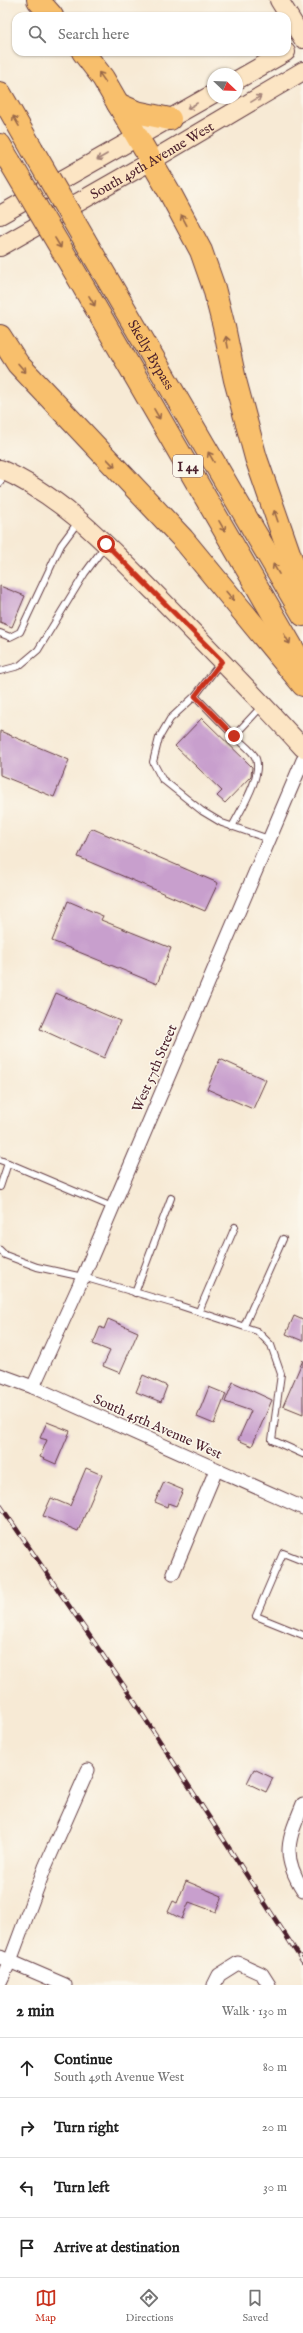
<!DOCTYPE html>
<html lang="en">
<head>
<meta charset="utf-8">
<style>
  :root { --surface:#fff; --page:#f6f6f6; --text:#222; --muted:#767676; --line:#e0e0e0; --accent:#c8321e }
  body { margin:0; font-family:"IM FELL English",serif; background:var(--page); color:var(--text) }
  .compass { position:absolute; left:207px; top:68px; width:36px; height:36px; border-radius:50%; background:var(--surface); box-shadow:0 1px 3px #0004; rotate:113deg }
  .stop { position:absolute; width:12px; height:12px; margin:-9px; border:3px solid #c8321e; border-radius:50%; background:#fff }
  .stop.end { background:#c8321e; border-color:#fff; box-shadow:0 1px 4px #0008 }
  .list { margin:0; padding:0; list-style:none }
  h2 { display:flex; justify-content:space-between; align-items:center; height:52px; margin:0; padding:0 16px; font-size:17px }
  h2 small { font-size:13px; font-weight:400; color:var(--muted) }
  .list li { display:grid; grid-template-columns:26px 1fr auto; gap:12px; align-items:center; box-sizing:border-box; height:60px; padding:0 16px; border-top:1px solid var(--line) }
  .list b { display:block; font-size:15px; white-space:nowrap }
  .list p { margin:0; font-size:13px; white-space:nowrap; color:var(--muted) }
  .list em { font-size:13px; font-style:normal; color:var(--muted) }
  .icon { flex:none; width:22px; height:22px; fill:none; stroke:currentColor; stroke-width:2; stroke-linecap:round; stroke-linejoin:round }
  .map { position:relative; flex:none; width:303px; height:1985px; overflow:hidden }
  .search { position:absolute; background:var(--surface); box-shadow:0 1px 3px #0004; left:12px; right:12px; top:12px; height:44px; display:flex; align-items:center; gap:10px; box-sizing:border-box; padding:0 14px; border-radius:12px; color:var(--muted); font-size:15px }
  .sheet { height:292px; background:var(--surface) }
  nav { display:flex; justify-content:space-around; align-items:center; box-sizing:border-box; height:56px; border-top:1px solid var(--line); background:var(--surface); font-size:11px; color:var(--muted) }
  nav a { display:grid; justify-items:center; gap:2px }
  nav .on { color:var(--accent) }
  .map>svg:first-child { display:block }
  .building { fill:#c89fcd }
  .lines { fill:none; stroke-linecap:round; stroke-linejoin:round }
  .lane-casing { stroke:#643d44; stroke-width:8 }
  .street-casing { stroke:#643d44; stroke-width:15 }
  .secondary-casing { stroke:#643d44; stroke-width:20 }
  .highway-casing { stroke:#643d44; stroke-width:24 }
  .lane { stroke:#fff; stroke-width:6 }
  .street { stroke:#fff; stroke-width:13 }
  .secondary { stroke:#fce5c4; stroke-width:18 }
  .highway { stroke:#f8bf6c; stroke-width:22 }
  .rail-casing { stroke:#4a1f2b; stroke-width:4.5 }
  .rail { stroke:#fbf7ec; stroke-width:3; stroke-dasharray:9; stroke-linecap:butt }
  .highway-bridge-casing { stroke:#643d44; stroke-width:24; stroke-linecap:butt }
  .highway-bridge { stroke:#f8bf6c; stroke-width:22 }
  .oneway { stroke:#986748 }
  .oneway2 { stroke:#a38278 }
  .route { stroke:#c8321e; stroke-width:5 }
  .labels { text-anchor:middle; stroke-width:3; stroke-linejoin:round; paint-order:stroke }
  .shield { fill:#fbf7ec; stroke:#7f6065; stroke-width:1 }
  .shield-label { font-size:13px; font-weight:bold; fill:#4a1f2b }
  .street-label { font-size:14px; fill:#4a1f2b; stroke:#fbf7ec }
</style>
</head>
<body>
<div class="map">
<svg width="303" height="1985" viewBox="0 0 303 1985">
  <rect width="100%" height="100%" fill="#fbf7ec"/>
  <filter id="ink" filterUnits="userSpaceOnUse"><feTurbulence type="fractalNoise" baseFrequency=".025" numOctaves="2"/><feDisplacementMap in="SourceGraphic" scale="8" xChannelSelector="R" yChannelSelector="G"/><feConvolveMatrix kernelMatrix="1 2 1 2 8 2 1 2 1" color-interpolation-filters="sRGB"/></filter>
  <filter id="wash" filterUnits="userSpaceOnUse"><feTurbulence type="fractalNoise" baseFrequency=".012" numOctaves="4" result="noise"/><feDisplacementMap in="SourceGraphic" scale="16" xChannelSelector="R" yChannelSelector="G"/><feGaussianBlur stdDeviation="0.9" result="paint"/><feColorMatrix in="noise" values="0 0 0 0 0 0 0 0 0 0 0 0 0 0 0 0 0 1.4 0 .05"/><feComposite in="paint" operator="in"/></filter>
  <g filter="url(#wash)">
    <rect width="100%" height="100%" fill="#f7ead5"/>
    <g id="blocks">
      <g class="building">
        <polygon points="0,586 25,596 12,627 0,622"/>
        <polygon points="202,718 252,767 251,776 225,803 217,796 222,791 175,746"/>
        <polygon points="0,731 69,760 54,797 0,775"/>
        <polygon points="91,828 218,883 205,911 78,857"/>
        <polygon points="68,901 103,916 101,920 171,948 157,984 52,941"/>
        <polygon points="56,993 120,1021 104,1058 40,1029"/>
        <polygon points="220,1059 266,1080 253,1109 207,1089"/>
        <polygon points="294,1316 303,1320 303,1341 286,1334"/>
        <polygon points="108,1319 138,1332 120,1373 103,1366 110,1351 93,1344 100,1327 104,1329"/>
        <polygon points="303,1360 303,1414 283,1406"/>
        <polygon points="143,1375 167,1386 161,1402 136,1392"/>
        <polygon points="233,1382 272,1400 252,1446 238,1440 251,1411 225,1402"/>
        <polygon points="209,1387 226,1394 214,1424 197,1417"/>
        <polygon points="47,1422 70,1431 56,1464 40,1457 47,1440 40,1438"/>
        <polygon points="86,1468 102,1475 78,1531 43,1516 51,1498 70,1506"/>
        <polygon points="164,1482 183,1490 176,1506 168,1503 167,1507 155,1502"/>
        <polygon points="254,1769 273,1778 266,1792 247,1783"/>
        <polygon points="186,1881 222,1896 216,1912 189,1902 182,1919 168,1912 173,1901 177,1903"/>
      </g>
    </g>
  </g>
  <g filter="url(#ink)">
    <use href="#blocks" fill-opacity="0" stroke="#643d44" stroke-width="1"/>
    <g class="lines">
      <g class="lane-casing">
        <g id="lane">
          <polyline points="0,483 5,473"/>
          <polyline points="0,633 10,637 20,632 61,545 78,522"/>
          <polyline points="221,662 195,696 170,719 159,738 153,762 162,779 202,811 222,823 269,839"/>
          <polyline points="0,671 19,666 38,650 85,573 105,546"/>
          <polyline points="195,696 234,736 262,706"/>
          <path d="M232 827C240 811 266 771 254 755 249 748 241 742 234 736"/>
          <polyline points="0,1160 8,1163 0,1187"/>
          <polyline points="8,1163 112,1207"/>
          <polyline points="0,1250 5,1255 37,1267 83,1277 175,1304 257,1331 271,1345 281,1374 272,1440 303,1454"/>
          <polyline points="135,1293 171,1198"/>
          <polyline points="199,1311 235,1227"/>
          <polyline points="244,1326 283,1239"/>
          <polyline points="303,1561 283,1553 256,1616 303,1635"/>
        </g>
      </g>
      <g class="street-casing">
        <g id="street">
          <polyline points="0,1375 33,1387 303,1508"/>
          <polyline points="33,1387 83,1277 303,760"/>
          <polyline points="173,1573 216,1470"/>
          <path d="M303 1804C288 1840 281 1856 303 1890"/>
          <polyline points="0,1957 65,1985"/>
          <polyline points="0,1982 10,1961 45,1867 88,1770"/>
          <polyline points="214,1985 219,1975 238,1963 262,1974 269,1985"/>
        </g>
      </g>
      <g class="secondary-casing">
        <g id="secondary">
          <polyline points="279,0 303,39"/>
          <polyline points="237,80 286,52"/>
          <polyline points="0,215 213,94"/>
          <path id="s1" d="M0 247 151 161 303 71"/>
          <path d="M0 469C62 496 108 546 155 593 205 644 255 695 303 748"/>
        </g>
      </g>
      <g class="highway-casing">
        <g id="highway">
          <polyline points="38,0 52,16"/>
          <polyline points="83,52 103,78 170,193 201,251 214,288 224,327 235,380 256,458 303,593"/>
          <polyline points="0,93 32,149"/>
          <polyline points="118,104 136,112 170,119"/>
          <polyline points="0,145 10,162"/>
          <path id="s2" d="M94 256 303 615"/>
          <polyline points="72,267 303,666"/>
          <polyline points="0,336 18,364 183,539 303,685"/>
        </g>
      </g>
      <use href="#lane" class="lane"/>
      <use href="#street" class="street"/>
      <use href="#secondary" class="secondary"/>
      <use href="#highway" class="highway"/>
      <g class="rail-casing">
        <polyline id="rail" points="0,1505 124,1686 303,1962"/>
      </g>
      <use href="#rail" class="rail"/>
      <g class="highway-bridge-casing">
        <g id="highway-bridge">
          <polyline points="32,149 94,256"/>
          <polyline points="10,162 72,267"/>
        </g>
      </g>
      <use href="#highway-bridge" class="highway-bridge"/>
    </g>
    <defs><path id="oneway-shaft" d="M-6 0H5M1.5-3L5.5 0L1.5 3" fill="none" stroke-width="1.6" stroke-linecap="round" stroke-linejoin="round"/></defs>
    <g class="oneway">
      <use href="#oneway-shaft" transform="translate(102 77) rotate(-125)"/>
      <use href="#oneway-shaft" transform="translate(16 121) rotate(-120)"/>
      <use href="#oneway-shaft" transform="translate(184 220) rotate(-118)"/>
      <use href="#oneway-shaft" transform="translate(58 243) rotate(59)"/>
      <use href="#oneway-shaft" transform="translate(92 301) rotate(60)"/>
      <use href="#oneway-shaft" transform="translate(227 342) rotate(-101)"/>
      <use href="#oneway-shaft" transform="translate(22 368) rotate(49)"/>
      <use href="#oneway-shaft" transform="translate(157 414) rotate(60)"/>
      <use href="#oneway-shaft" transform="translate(211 457) rotate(-120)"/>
      <use href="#oneway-shaft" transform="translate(111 463) rotate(46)"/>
      <use href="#oneway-shaft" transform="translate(276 516) rotate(-109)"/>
      <use href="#oneway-shaft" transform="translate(222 526) rotate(60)"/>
      <use href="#oneway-shaft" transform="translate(276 569) rotate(-120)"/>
      <use href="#oneway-shaft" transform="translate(230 596) rotate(50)"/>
      <use href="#oneway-shaft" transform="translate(287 639) rotate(60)"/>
    </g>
    <g class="oneway2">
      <use href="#oneway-shaft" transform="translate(256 99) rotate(-31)"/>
      <use href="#oneway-shaft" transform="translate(192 106) rotate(150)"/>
      <use href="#oneway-shaft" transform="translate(102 157) rotate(150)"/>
    </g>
  </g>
  <g class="lines" filter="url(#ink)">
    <polyline class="route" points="106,544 222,661 195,696 234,736"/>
  </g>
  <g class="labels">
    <rect class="shield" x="173" y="455" width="30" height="22" rx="3"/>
    <g class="shield-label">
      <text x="188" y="471">I 44</text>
    </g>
    <g class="street-label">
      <text dy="5" stroke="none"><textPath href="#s1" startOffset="175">South 49th Avenue West</textPath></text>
      <text dy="5" stroke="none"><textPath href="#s2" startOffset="114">Skelly Bypass</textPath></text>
      <text transform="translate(154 1068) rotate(-67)" y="5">West 57th Street</text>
      <text transform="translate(158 1426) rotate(24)" y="5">South 45th Avenue West</text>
    </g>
  </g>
</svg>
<svg class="compass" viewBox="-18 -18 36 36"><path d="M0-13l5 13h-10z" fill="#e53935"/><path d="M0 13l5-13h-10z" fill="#767676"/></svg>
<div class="stop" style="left:106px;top:544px"></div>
<div class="stop end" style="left:234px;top:736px"></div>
<div class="search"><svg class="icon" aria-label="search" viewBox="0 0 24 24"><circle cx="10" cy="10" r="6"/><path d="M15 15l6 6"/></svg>Search here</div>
</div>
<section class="sheet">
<h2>2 min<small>Walk · 130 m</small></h2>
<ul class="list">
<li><svg class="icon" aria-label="ahead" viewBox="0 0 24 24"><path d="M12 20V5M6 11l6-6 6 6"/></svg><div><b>Continue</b><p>South 49th Avenue West</p></div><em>80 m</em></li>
<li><svg class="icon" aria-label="right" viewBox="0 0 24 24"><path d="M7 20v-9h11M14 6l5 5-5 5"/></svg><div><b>Turn right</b></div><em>20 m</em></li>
<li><svg class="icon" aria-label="left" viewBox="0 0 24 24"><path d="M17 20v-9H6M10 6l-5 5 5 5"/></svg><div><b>Turn left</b></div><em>30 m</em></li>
<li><svg class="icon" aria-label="arrive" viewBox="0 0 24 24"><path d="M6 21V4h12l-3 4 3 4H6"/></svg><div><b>Arrive at destination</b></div></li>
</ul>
</section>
<nav>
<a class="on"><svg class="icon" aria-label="map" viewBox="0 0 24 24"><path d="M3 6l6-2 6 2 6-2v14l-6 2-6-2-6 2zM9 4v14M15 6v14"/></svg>Map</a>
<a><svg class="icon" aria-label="directions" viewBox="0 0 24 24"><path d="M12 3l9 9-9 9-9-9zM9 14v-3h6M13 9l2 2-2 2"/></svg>Directions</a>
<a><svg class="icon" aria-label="saved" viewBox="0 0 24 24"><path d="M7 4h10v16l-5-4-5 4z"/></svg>Saved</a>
</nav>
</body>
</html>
